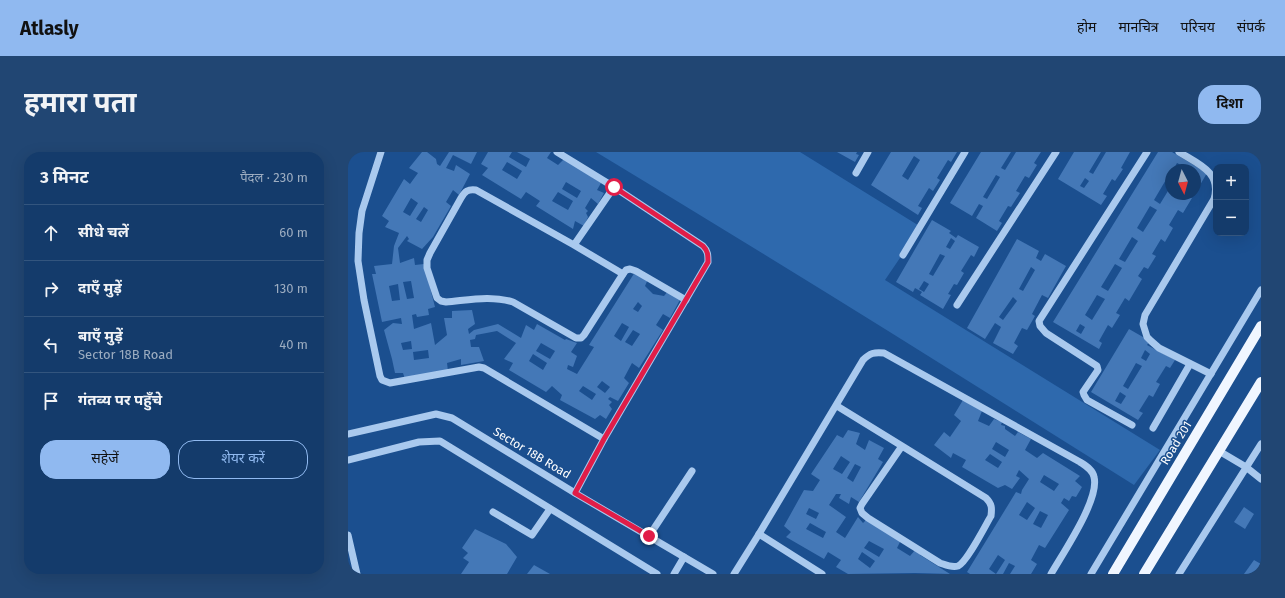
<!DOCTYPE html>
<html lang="hi">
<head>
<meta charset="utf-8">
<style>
  :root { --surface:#143b6b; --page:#214673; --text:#f1f3f6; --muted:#9dadc1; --line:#33557e; --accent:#90b9f0 }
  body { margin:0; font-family:"Fira Sans","Noto Sans Devanagari",sans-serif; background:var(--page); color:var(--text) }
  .controls { position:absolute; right:12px; top:12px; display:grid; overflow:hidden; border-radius:8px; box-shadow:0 4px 16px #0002 }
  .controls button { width:36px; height:36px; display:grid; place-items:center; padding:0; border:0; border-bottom:1px solid var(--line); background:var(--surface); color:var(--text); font:20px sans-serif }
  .compass { position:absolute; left:817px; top:12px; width:36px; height:36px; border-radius:50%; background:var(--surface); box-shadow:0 4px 16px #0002; rotate:174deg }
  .stop { position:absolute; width:12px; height:12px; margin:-9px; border:3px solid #e11d48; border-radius:50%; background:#fff }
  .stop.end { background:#e11d48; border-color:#fff; box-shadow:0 1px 4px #0008 }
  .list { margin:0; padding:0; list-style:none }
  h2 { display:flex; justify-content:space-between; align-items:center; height:52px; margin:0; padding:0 16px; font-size:17px }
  h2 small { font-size:13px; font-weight:400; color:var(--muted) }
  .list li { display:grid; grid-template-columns:26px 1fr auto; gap:12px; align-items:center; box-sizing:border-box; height:56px; padding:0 16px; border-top:1px solid var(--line) }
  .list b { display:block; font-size:15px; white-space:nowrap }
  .list p { margin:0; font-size:13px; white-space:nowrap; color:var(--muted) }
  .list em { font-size:13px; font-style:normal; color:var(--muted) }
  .actions { display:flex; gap:8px; padding:12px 16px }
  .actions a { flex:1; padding:9px 0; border:1px solid var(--accent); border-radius:16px; text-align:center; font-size:14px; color:var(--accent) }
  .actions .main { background:var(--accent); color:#111 }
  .icon { flex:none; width:22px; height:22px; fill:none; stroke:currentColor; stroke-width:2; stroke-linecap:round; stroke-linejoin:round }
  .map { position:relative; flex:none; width:913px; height:422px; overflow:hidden; border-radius:16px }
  header { display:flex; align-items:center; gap:24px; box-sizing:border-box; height:56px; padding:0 20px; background:var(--accent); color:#111 }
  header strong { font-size:19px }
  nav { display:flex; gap:22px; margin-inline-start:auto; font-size:14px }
  .intro { display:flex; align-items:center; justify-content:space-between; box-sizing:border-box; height:96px; padding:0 24px }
  h1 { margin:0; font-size:28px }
  .button { padding:10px 18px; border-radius:16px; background:var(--accent); color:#111; font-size:14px; font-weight:700 }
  main { display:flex; gap:24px; padding:0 24px }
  aside { flex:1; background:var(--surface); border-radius:16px; box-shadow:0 4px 16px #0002 }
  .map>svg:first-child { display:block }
  .green { fill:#2e69ad }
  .building { fill:#4478b7; fill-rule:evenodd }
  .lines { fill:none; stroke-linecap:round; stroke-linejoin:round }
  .minor { stroke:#a9c9ee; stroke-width:7 }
  .major { stroke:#f0f6ff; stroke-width:10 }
  .route { stroke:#e11d48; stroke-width:5 }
  .labels { text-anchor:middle; stroke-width:3; stroke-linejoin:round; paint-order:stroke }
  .street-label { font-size:12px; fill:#fff; stroke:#1b4f8f }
</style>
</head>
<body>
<header>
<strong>Atlasly</strong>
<nav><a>होम</a><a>मानचित्र</a><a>परिचय</a><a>संपर्क</a></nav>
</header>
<div class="intro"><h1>हमारा पता</h1><a class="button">दिशा</a></div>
<main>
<aside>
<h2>3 मिनट<small>पैदल · 230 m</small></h2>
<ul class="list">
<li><svg class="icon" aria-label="ahead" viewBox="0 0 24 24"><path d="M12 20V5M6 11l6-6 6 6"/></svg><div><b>सीधे चलें</b></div><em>60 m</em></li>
<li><svg class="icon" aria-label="right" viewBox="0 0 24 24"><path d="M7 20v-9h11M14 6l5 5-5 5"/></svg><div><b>दाएँ मुड़ें</b></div><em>130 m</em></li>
<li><svg class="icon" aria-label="left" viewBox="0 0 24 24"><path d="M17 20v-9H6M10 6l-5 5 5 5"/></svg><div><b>बाएँ मुड़ें</b><p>Sector 18B Road</p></div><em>40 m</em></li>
<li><svg class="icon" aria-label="arrive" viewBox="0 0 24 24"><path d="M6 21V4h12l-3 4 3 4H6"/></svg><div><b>गंतव्य पर पहुँचे</b></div></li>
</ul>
<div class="actions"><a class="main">सहेजें</a><a>शेयर करें</a></div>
</aside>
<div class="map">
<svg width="913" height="422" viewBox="0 0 913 422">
  <rect width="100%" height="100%" fill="#1b4f8f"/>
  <path class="green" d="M248 0H452L573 75 537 128 812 298 786 333C608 221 429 109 248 0Z"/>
  <g class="building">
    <path d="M74 0H79L88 7 89 12 92 14 101 0H129L123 12 105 3 98 16 106 19 108 13 122 22 111 43 105 38 98 50 103 54 85 85 74 97 59 89 61 87 59 84 50 96 52 111 66 106 67 113 76 112 87 155 80 157 81 163 69 165 68 162 64 163 66 177 83 171 87 193 99 183 96 166H104V159L124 158 127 172 120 177 121 182 126 178 150 172 173 186 178 173 186 178 189 172 217 188 218 187 229 191 223 200 229 204 225 215 220 213 219 217 229 222 246 195 241 193 287 120 300 127 297 134 305 142 316 144 320 139 333 146 322 166 315 162 308 173 315 178 291 216 284 211 276 226 281 231 270 249 262 245 260 247 264 250 261 253 264 257 258 267 252 263 247 267 212 248 214 243 204 234 198 240 161 218 165 211 156 207 168 191 149 179 128 183 127 187 122 188 123 195H131L136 209 113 213V207L99 211 100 219 57 227 55 221H47L44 207 36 178 45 171 54 172 53 166 34 170 24 122H28L26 114 44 112 46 94 51 81 37 75 41 69 34 64 56 27 62 32 70 21 61 16ZM63 46 70 51 62 64 55 60ZM76 55 80 58 73 70 68 67ZM63 129 66 146 59 147 55 130ZM50 132 52 148 44 149 41 134ZM290 150 294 154 290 160 285 157ZM274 171 281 175 273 189 266 184ZM285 178 292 182 284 194 277 190ZM63 189 64 197 55 198 53 191ZM193 191 207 199 202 207 188 199ZM80 198 81 206 66 208 65 200ZM185 202 199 211 195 218 181 209ZM254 229 262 235 257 241 249 235ZM235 234 248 242 244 248 231 239Z"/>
    <path d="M140 0H164L161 5 178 15 182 7 169 0H203L199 6 210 13 216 7 253 31 249 38 256 41 250 52 243 46 237 56 240 59 238 61 240 65 236 74 227 69 225 77 188 54 192 49 178 40 173 47 134 23 140 16 133 12ZM159 10 174 19 169 27 154 18ZM218 30 233 39 229 46 214 37ZM210 40 225 49 220 58 204 49Z"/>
    <polygon points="489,0 509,0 508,2 511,3 507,10"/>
    <path d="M543 0H609L603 10 600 8 589 26 592 28 585 39 581 36 570 54 574 56 570 63 523 33ZM566 4 572 8 560 28 554 24Z"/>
    <path d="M633 0H663L653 16 657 18 668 0H693L686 11 689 13 681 26 677 24 668 39 672 41 663 55 660 54 651 69 654 71 649 79 628 66 635 54 631 52 624 64 602 51ZM648 23 652 25 639 47 635 45Z"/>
    <path d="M726 0H753L741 20 745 22 758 0H782L773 16 775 17 767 29 764 27 755 42 759 44 753 53 710 27ZM737 26 741 29 736 36 732 34Z"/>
    <path d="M810 0H824L859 21 852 33 849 30 847 33V18H832L835 14 829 11 825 18H823V28L819 26 806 48 812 52 823 34V42H841L840 44 844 46 835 61 830 58 821 73 825 76 817 90 813 87 804 102 808 104 800 117 796 115 790 124 794 127 781 149 777 146 768 161 772 163 764 176 760 173 751 189 754 191 751 197 705 170ZM802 54 809 58 795 80 789 76ZM784 85 790 89 777 110 771 107ZM767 112 774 116 760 139 753 135ZM749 143 757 147 744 168 737 163ZM732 172 737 175 733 182 728 179Z"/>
    <path d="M584 68 603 79 601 81 608 86 610 83 631 95 626 105 623 103 613 119 616 121 609 133 606 132 600 142 603 143 595 157 572 143 574 140 567 136 565 140 548 130ZM603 86 607 89 602 97 598 95ZM592 102 597 104 585 124 581 122ZM576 129 581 132 576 140 571 137Z"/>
    <path d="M669 87 691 99 688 106 693 109 697 102 718 114 700 146 694 143 684 162 687 164 679 178 674 176 666 191 670 194 665 202 645 191 653 175 647 171 637 187 619 176ZM683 115 687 118 675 139 671 137ZM665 145 669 149 655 168 651 165Z"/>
    <path d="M781 177 802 189 799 193 827 208 822 216 818 214 808 230 812 232 805 245 801 243 791 259 795 261 790 268 743 240ZM797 198 802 202 798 209 793 206ZM788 211 794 214 780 237 775 234ZM772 240 778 244 773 252 767 249Z"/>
    <path d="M615 248 634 259 630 269 641 274 646 267 654 270 653 273 657 274V277L667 284 670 280 683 287 677 298 689 306 695 301 732 324 727 329 734 335 728 345 724 344 721 349 716 346 713 351 721 358 697 396 691 393 683 408 689 412 683 422H662L667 414 661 411 655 422H622L619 420 668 340 673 342 674 338 681 327 671 318 668 324 672 326 664 337 657 333 650 336 614 315 618 308 605 301 603 306 586 293 596 280 602 285 613 269 606 263ZM648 290 661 298 657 305 644 297ZM642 302 654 310 650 316 637 308ZM696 323 711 332 706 339 692 330ZM679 350 687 356 679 368 671 363ZM692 359 700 363 693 376 685 372ZM650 403 657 408 648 422 641 417Z"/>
    <path d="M500 278 512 281 508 292 517 298 521 288 536 296 530 307 535 310 511 350 503 345 501 352 491 346 493 342H488L481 353 498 365 488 380 497 386 510 365 515 371 518 368 553 388 549 396 562 404 568 397 573 401 572 403 602 422 567 421 500 422 488 415 493 408 480 400 476 407 438 385 443 380 436 374 456 338 465 339 472 328 463 322 489 283 495 286ZM493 304 502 310 494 322 485 317ZM507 312 513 315 505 330 499 326ZM461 356 471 361 468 367 458 362ZM462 371 478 380 475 386 458 377ZM521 389 536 397 531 405 516 396ZM514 400 527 409 522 416 510 407Z"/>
    <polygon points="896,355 906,362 897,377 886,370"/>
    <polygon points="127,377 158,392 169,405 159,422 113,422 121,410 115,406 120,401 114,396"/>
    <polygon points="906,408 913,412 913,420 912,422 896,422"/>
    <polygon points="186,413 202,422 179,422"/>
  </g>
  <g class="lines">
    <g class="minor">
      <polyline points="33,0 14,59 11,81 10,109 16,148 32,224 34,228 42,231 131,215 136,216 256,287"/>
      <path d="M209 0 266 35 355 94C360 99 360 103 360 110L256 287 227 341"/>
      <path d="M831 0C850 12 874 20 866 47L797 163 795 172 799 185 803 189 811 196 863 222"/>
      <polyline points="508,21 520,0"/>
      <path d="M226 93 128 38C120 37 117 39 113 46L82 101 79 108V116L89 146 93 149 98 150C121 148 143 143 165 150L228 186H233L236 183 275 122 226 93 266 35"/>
      <polyline points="555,103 617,0"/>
      <polyline points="275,122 278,118 282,117 288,119 338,148"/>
      <polyline points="609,153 708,0"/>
      <path d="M489 254 554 294 514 352 512 356 514 361 520 366 592 411C598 413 604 416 610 414 619 410 637 374 643 364 644 356 644 352 638 346L554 294"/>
      <polyline points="784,273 739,248 736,243 735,240 750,218 749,214 698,181 692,174 691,169 799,0"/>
      <polyline points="805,276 842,212"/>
      <polyline points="0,282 88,262 104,266 227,341 365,422"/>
      <polyline points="871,299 898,315 913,327"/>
      <polyline points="0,308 71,290 92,289 309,422"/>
      <polyline points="145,360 184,383 202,357"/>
      <polyline points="411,382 474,422"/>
      <polyline points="0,383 9,422"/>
      <polyline points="301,384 344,319"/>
      <polyline points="326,422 336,405"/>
      <path d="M386 422 411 382 515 208C522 201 526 200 536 201L732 310C738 314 745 318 746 325 752 347 715 401 703 422"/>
      <polyline points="743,422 913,138"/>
      <polyline points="831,422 913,292"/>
    </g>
    <g class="major">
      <polyline points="765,422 913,174"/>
      <polyline points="796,422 913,230"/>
    </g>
  </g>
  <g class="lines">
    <path class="route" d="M266 35 355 94C360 99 360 103 360 110L256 287 227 341 301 384"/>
  </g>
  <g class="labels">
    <g class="street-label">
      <text transform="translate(828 291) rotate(-59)" y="4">Road 201</text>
      <text transform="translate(184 301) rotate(31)" y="4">Sector 18B Road</text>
    </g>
  </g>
</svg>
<div class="controls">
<button>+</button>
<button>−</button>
</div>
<svg class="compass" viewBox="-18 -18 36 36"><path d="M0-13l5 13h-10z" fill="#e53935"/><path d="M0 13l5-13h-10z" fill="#9dadc1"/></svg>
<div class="stop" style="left:266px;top:35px"></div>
<div class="stop end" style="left:301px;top:384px"></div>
</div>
</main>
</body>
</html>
